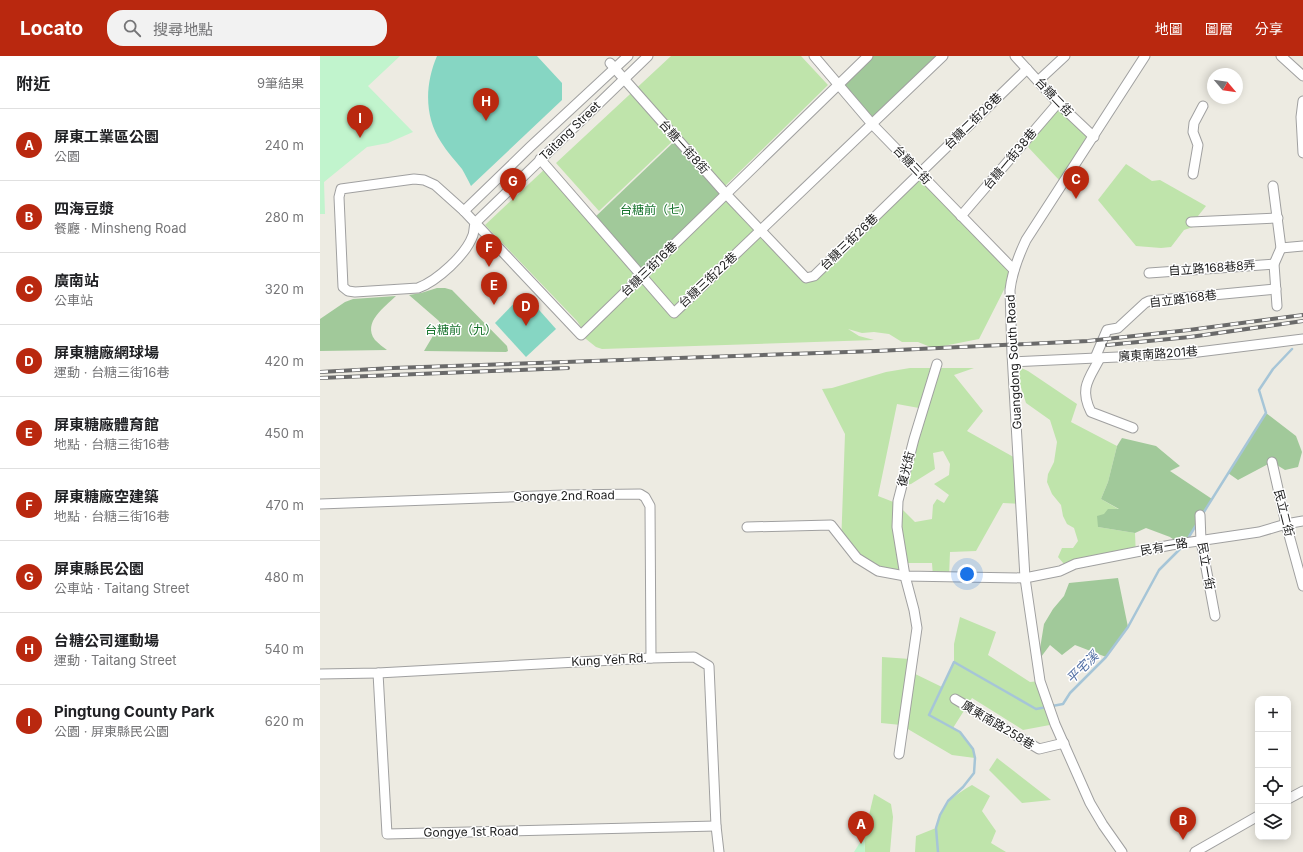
<!DOCTYPE html>
<html lang="zh-TW">
<head>
<meta charset="utf-8">
<style>
  :root { --surface:#fff; --page:#f2f2f2; --text:#202124; --muted:#757577; --line:#e0e0e0; --accent:#b9280f }
  body { margin:0; font-family:Inter,"Noto Sans TC",sans-serif; background:var(--page); color:var(--text) }
  .controls { position:absolute; right:12px; bottom:12px; display:grid; overflow:hidden; border-radius:8px; box-shadow:0 2px 10px #0003 }
  .controls button { width:36px; height:36px; display:grid; place-items:center; padding:0; border:0; border-bottom:1px solid var(--line); background:var(--surface); color:var(--text); font:20px sans-serif }
  .compass { position:absolute; left:887px; top:12px; width:36px; height:36px; border-radius:50%; background:var(--surface); box-shadow:0 2px 10px #0003; rotate:119deg }
  .you { position:absolute; left:647px; top:518px; width:14px; height:14px; margin:-10px; border:3px solid #fff; border-radius:50%; background:#1a73e8; box-shadow:0 0 0 6px #1a73e833 }
  .badge { display:grid; place-items:center; width:26px; height:26px; border-radius:50%; background:var(--accent); color:#fff; font-size:13px; font-weight:700 }
  .pin { position:absolute; translate:-50% -33px; filter:drop-shadow(0 1px 2px #0008) }
  .pin::after { content:''; position:absolute; top:21px; width:14px; height:12px; background:inherit; clip-path:polygon(0 0,100% 0,50% 100%) }
  .list { margin:0; padding:0; list-style:none }
  h2 { display:flex; justify-content:space-between; align-items:center; height:52px; margin:0; padding:0 16px; font-size:17px }
  h2 small { font-size:13px; font-weight:400; color:var(--muted) }
  .list li { display:grid; grid-template-columns:26px 1fr auto; gap:12px; align-items:center; box-sizing:border-box; height:72px; padding:0 16px; border-top:1px solid var(--line) }
  .list b { display:block; font-size:15px; white-space:nowrap }
  .list p { margin:0; font-size:13px; white-space:nowrap; color:var(--muted) }
  .list em { font-size:13px; font-style:normal; color:var(--muted) }
  .icon { flex:none; width:22px; height:22px; fill:none; stroke:currentColor; stroke-width:2; stroke-linecap:round; stroke-linejoin:round }
  .map { position:relative; flex:none; width:983px; height:796px; overflow:hidden }
  header { display:flex; align-items:center; gap:24px; box-sizing:border-box; height:56px; padding:0 20px; background:var(--accent); color:#fff }
  header strong { font-size:19px }
  nav { display:flex; gap:22px; margin-inline-start:auto; font-size:14px }
  .search { width:280px; height:36px; background:var(--page); display:flex; align-items:center; gap:10px; box-sizing:border-box; padding:0 14px; border-radius:16px; color:var(--muted); font-size:15px }
  main { display:flex }
  aside { flex:1; background:var(--surface) }
  .map>svg:first-child { display:block }
  .grass { fill:#bfe4ab; fill-rule:evenodd }
  .forest { fill:#a1c99a }
  .park { fill:#c1f4cd }
  .pitch { fill:#86d6c3 }
  .lines { fill:none; stroke-linecap:round; stroke-linejoin:round }
  .stream { stroke:#a6c5d7; stroke-width:2.5 }
  .minor-casing { stroke:#a0a0a0; stroke-width:11 }
  .minor { stroke:#fff; stroke-width:9 }
  .rail-casing { stroke:#6a6a6a; stroke-width:4 }
  .rail { stroke:#fff; stroke-width:2.5; stroke-dasharray:8; stroke-linecap:butt }
  .labels { text-anchor:middle; stroke-width:3; stroke-linejoin:round; paint-order:stroke }
  .street-label { font-size:12px; fill:#1c1c1c; stroke:#fff }
  .park-label { font-size:12px; fill:#137129; stroke:#fff }
  .water-label { font-size:13px; font-style:italic; fill:#506ea3; stroke:#fff }
</style>
</head>
<body>
<header>
<strong>Locato</strong>
<div class="search"><svg class="icon" aria-label="search" viewBox="0 0 24 24"><circle cx="10" cy="10" r="6"/><path d="M15 15l6 6"/></svg>搜尋地點</div>
<nav><a>地圖</a><a>圖層</a><a>分享</a></nav>
</header>
<main>
<aside>
<h2>附近<small>9筆結果</small></h2>
<ul class="list">
<li><span class="badge">A</span><div><b>屏東工業區公園</b><p>公園</p></div><em>240 m</em></li>
<li><span class="badge">B</span><div><b>四海豆漿</b><p>餐廳 · Minsheng Road</p></div><em>280 m</em></li>
<li><span class="badge">C</span><div><b>廣南站</b><p>公車站</p></div><em>320 m</em></li>
<li><span class="badge">D</span><div><b>屏東糖廠網球場</b><p>運動 · 台糖三街16巷</p></div><em>420 m</em></li>
<li><span class="badge">E</span><div><b>屏東糖廠體育館</b><p>地點 · 台糖三街16巷</p></div><em>450 m</em></li>
<li><span class="badge">F</span><div><b>屏東糖廠空建築</b><p>地點 · 台糖三街16巷</p></div><em>470 m</em></li>
<li><span class="badge">G</span><div><b>屏東縣民公園</b><p>公車站 · Taitang Street</p></div><em>480 m</em></li>
<li><span class="badge">H</span><div><b>台糖公司運動場</b><p>運動 · Taitang Street</p></div><em>540 m</em></li>
<li><span class="badge">I</span><div><b>Pingtung County Park</b><p>公園 · 屏東縣民公園</p></div><em>620 m</em></li>
</ul>
</aside>
<div class="map">
<svg width="983" height="796" viewBox="0 0 983 796">
  <rect width="100%" height="100%" fill="#edebe2"/>
  <g class="grass">
    <polygon points="351,0 481,0 508,29 403,132 358,80 279,155 236,107"/>
    <polygon points="738,47 774,81 739,124 708,91"/>
    <polygon points="806,108 832,125 840,124 886,150 878,160 882,168 864,174 851,191 841,192 816,190 778,144"/>
    <polygon points="227,111 322,220 406,138 486,222 599,118 694,214 659,283 613,292 598,286 582,286 569,278 554,276 542,277 528,273 539,280 554,284 282,293 276,291 261,279 261,271 257,265 165,169"/>
    <polygon points="693,306 697,310 708,315 757,348 751,366 797,390 788,426 781,443 800,454 778,471 815,477 816,501 745,515 744,508 738,501 742,492 753,492 758,485 754,472 747,468 743,460 741,449 732,438 727,426 728,418 734,406 737,386 730,364 706,347"/>
    <path d="M590 312H654L634 319 663 355 647 375 699 404 701 448 683 447 656 495 630 496 629 521H613L612 507H578L580 520 532 500 521 490 525 378 502 333 512 332 566 316ZM577 348 599 352 580 430 591 428 615 413 613 397 623 395 630 408 629 419 614 428 629 439 624 447 617 443 613 449 612 463 595 466 576 447 558 440Z"/>
    <path d="M640 561 676 576 668 599 710 626 720 625 735 668 703 674 652 642 633 672C644 679 653 689 655 702L632 699 581 669 561 667 562 601 590 603 589 615 622 631 634 606V588Z"/>
    <polygon points="677,702 731,744 702,747 669,714"/>
    <path d="M652 729 670 740 662 755 676 775 671 787 686 796H595L596 780 616 772C624 747 630 742 652 729Z"/>
    <polygon points="554,738 571,748 573,761 570,796 545,796 544,780"/>
  </g>
  <g class="forest">
    <polygon points="548,0 623,0 552,68 519,28"/>
    <polygon points="358,82 406,138 322,220 273,163"/>
    <polygon points="117,232 125,232 132,234 187,290 188,295 186,296 104,295 120,268 119,265 89,239 101,237"/>
    <path d="M76 240C65 251 42 266 55 284 59 288 63 291 67 294L0 295V263L25 246 33 243Z"/>
    <polygon points="946,357 976,380 982,396 978,411 965,414 952,406 918,424 908,417"/>
    <polygon points="802,382 836,390 860,410 850,415 892,443 863,490 850,481 826,472 815,477 778,471 777,460 784,458 788,453 799,453 781,443 788,426 797,390"/>
    <polygon points="798,522 808,571 786,601 755,589 742,599 730,589 718,605 724,568 733,553 744,540 749,527"/>
  </g>
  <g class="park">
    <polygon points="0,0 80,0 48,30 93,76 68,87 47,91 4,126 5,158 0,158"/>
    <polygon points="544,780 545,796 534,796"/>
  </g>
  <g class="pitch">
    <path d="M117 0H217L242 27V44L151 130C148 124 145 118 142 113 135 104 127 96 121 86 104 60 105 28 117 0Z"/>
    <polygon points="204,237 236,273 206,301 175,267"/>
  </g>
  <g class="lines">
    <g class="stream">
      <polyline points="882,459 946,357 939,334 953,313 972,293"/>
      <polyline points="867,484 878,466"/>
      <polyline points="618,796 616,772 620,759 628,745 643,731 654,717 655,702 653,693 640,676 609,659 634,606 716,653 743,648 750,637 786,601 808,571 839,514 863,490"/>
    </g>
    <g class="minor-casing">
      <g id="minor">
        <polyline points="494,0 552,68 694,214"/>
        <polyline points="695,0 738,47 774,81"/>
        <polyline points="961,0 983,20"/>
        <polyline points="290,7 406,138 486,222 494,220 707,13"/>
        <polyline points="718,25 745,0"/>
        <polyline points="983,45 981,61 983,97"/>
        <polyline points="220,103 354,257 623,0"/>
        <polyline points="873,118 878,89 873,76 874,67 883,50"/>
        <polyline points="953,130 961,192 954,208 957,250"/>
        <polyline points="144,155 210,91 308,0"/>
        <polyline points="641,160 738,47"/>
        <polyline points="871,166 958,162"/>
        <path d="M155 167C154 171 154 176 153 179 146 199 117 225 98 232L35 236 28 235 23 231 19 141 21 133 94 123 104 124 115 129 144 155 261 279 548 0"/>
        <polyline points="155,167 328,0"/>
        <polyline points="961,192 983,190"/>
        <polyline points="829,217 954,208"/>
        <polyline points="775,302 787,274 798,272 825,247 829,245 956,233"/>
        <path d="M780 302C769 323 759 332 771 356L813 372"/>
        <polyline points="693,306 862,298 983,283"/>
        <polyline points="952,406 966,468 983,530"/>
        <polyline points="0,448 244,439 320,438 325,441 330,450 331,602"/>
        <polyline points="880,459 881,485 895,560"/>
        <polyline points="427,471 511,469 537,502 558,515 585,520 705,522 740,515 755,508 851,489 939,476 966,468 983,465"/>
        <polyline points="58,617 67,778 396,770"/>
        <polyline points="0,618 58,617 331,602 374,601 389,610 396,770 399,796"/>
        <polyline points="635,643 719,693 744,687"/>
        <polyline points="579,698 597,572 594,554 585,520 577,471 578,445 594,383 617,308"/>
        <polyline points="968,743 983,735"/>
        <path d="M802 796 783 769 770 747 735 668 720 625 705 522 692 298 690 234C692 216 698 201 706 184L825 0"/>
        <polyline points="875,796 938,760"/>
      </g>
    </g>
    <use href="#minor" class="minor"/>
    <g class="rail-casing">
      <g id="rail">
        <polyline points="787,289 870,281 983,265"/>
        <polyline points="0,316 73,312 556,295 768,285 869,274 983,259"/>
        <polyline points="0,322 248,312"/>
      </g>
    </g>
    <use href="#rail" class="rail"/>
  </g>
  <g class="labels">
    <g class="street-label">
      <text transform="translate(734 41) rotate(46)" y="4">台糖二街</text>
      <text transform="translate(653 65) rotate(-44)" y="4">台糖二街26巷</text>
      <text transform="translate(250 75) rotate(-44)" y="4">Taitang Street</text>
      <text transform="translate(364 91) rotate(48)" y="4">台糖一街8街</text>
      <text transform="translate(690 103) rotate(-50)" y="4">台糖一街38巷</text>
      <text transform="translate(592 109) rotate(46)" y="4">台糖三街</text>
      <text transform="translate(529 186) rotate(-44)" y="4">台糖三街26巷</text>
      <text transform="translate(892 212) rotate(-4)" y="4">自立路168巷8弄</text>
      <text transform="translate(329 213) rotate(-44)" y="4">台糖三街16巷</text>
      <text transform="translate(388 224) rotate(-43)" y="4">台糖三街22巷</text>
      <text transform="translate(863 243) rotate(-7)" y="4">自立路168巷</text>
      <text transform="translate(838 298) rotate(-4)" y="4">廣東南路201巷</text>
      <text transform="translate(694 306) rotate(-93)" y="4">Guangdong South Road</text>
      <text transform="translate(586 413) rotate(-76)" y="4">復光街</text>
      <text transform="translate(244 440) rotate(-1)" y="4">Gongye 2nd Road</text>
      <text transform="translate(964 457) rotate(76)" y="4">民立二街</text>
      <text transform="translate(844 491) rotate(-10)" y="4">民有一路</text>
      <text transform="translate(886 510) rotate(80)" y="4">民立一街</text>
      <text transform="translate(289 604) rotate(-3)" y="4">Kung Yeh Rd.</text>
      <text transform="translate(678 669) rotate(31)" y="4">廣東南路258巷</text>
      <text transform="translate(151 776) rotate(-1)" y="4">Gongye 1st Road</text>
    </g>
    <g class="park-label">
      <text x="336" y="158">台糖前（七）</text>
      <text x="141" y="278">台糖前（九）</text>
    </g>
    <g class="water-label">
      <text transform="translate(762 611) rotate(-45)" y="5">平宅溪</text>
    </g>
  </g>
</svg>
<div class="controls">
<button>+</button>
<button>−</button>
<button><svg class="icon" aria-label="locate" viewBox="0 0 24 24"><circle cx="12" cy="12" r="6"/><path d="M12 2v4M12 18v4M2 12h4M18 12h4"/></svg></button>
<button><svg class="icon" aria-label="layers" viewBox="0 0 24 24"><path d="M12 4l9 5-9 5-9-5zM3 14l9 5 9-5"/></svg></button>
</div>
<svg class="compass" viewBox="-18 -18 36 36"><path d="M0-13l5 13h-10z" fill="#e53935"/><path d="M0 13l5-13h-10z" fill="#757577"/></svg>
<div class="you"></div>
<div class="pin badge" style="left:541px;top:788px">A</div>
<div class="pin badge" style="left:863px;top:784px">B</div>
<div class="pin badge" style="left:756px;top:143px">C</div>
<div class="pin badge" style="left:206px;top:270px">D</div>
<div class="pin badge" style="left:174px;top:249px">E</div>
<div class="pin badge" style="left:169px;top:211px">F</div>
<div class="pin badge" style="left:193px;top:145px">G</div>
<div class="pin badge" style="left:166px;top:65px">H</div>
<div class="pin badge" style="left:40px;top:82px">I</div>
</div>
</main>
</body>
</html>
